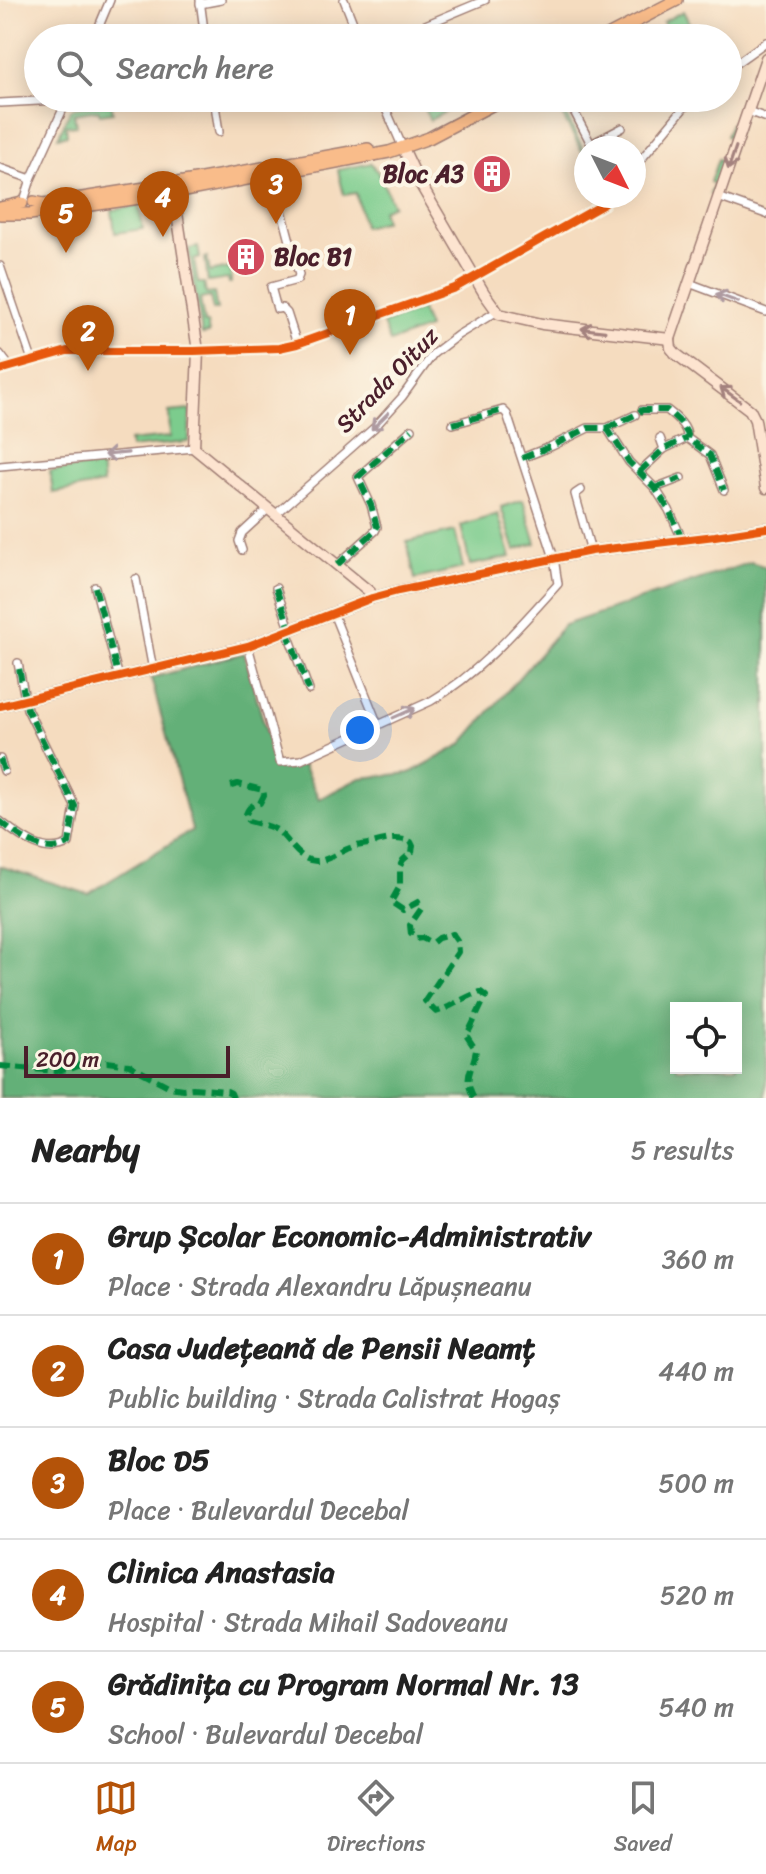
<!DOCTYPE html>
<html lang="en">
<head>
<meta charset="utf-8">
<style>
  :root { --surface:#fff; --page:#f2f2f2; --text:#222; --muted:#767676; --line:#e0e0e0; --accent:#b45309 }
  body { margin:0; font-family:Sriracha,sans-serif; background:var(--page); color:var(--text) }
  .controls { position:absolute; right:24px; bottom:24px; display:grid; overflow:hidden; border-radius:0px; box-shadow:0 4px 20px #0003 }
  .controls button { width:72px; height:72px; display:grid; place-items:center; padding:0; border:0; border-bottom:2px solid var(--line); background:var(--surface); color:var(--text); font:40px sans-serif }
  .compass { position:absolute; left:574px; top:136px; width:72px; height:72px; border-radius:50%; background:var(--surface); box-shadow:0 4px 20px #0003; rotate:132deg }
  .scale { position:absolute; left:24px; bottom:20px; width:206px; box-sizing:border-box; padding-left:8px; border:4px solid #4a1f2b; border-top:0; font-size:22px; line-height:28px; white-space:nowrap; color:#4a1f2b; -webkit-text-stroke:6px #fcf5e5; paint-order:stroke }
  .you { position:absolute; left:360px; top:730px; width:28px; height:28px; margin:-20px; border:6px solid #fff; border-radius:50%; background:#1a73e8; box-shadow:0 0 0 12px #1a73e833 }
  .badge { display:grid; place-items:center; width:52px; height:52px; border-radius:50%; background:var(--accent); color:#fff; font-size:26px; font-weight:700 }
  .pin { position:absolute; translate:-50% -66px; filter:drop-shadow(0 2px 4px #0008) }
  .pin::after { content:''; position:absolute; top:42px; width:28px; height:24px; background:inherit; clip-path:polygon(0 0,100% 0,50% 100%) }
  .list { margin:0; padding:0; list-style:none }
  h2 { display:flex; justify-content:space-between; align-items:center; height:104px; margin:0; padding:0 32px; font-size:34px }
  h2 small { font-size:26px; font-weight:400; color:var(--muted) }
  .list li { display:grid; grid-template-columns:52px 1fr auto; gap:24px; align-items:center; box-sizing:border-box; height:112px; padding:0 32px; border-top:2px solid var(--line) }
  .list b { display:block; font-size:30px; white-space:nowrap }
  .list p { margin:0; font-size:26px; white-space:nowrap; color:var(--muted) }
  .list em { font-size:26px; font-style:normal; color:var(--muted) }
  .icon { flex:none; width:44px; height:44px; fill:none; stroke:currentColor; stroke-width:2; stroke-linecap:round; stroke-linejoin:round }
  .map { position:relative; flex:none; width:766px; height:1098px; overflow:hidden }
  .search { position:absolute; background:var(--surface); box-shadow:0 4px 20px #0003; left:24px; right:24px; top:24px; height:88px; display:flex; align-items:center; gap:20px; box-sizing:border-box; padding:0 28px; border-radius:44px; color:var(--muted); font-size:30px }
  .sheet { height:664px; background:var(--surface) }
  nav { display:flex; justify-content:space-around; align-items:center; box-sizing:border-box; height:112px; border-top:2px solid var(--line); background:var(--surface); font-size:22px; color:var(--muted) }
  nav a { display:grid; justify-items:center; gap:4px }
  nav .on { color:var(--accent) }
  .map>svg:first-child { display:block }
  .green { fill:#7bcc8d; stroke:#62765c; stroke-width:2 }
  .forest { fill:#64b078; stroke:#576852; stroke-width:2; fill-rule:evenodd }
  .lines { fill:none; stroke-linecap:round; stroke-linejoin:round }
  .street-casing { stroke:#a07e75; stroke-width:10 }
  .secondary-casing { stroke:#a07e75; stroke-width:13 }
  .primary-casing { stroke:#a07e75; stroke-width:14 }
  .street { stroke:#fff; stroke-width:7 }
  .secondary { stroke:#fde4d0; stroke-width:10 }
  .primary { stroke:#f9bc8a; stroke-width:11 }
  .quiet { stroke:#00873e; stroke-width:6; stroke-dasharray:12 6; stroke-linecap:butt }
  .cycleway-casing { stroke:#fcf5e5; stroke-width:13 }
  .cycleway { stroke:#e8590c; stroke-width:8 }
  .oneway { stroke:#a4827e }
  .oneway2 { stroke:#ae9aa0 }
  .labels { text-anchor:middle; stroke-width:8; stroke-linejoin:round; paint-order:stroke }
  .poi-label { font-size:24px; font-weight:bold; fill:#4a1f2b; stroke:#fcf5e5; text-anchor:end }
  .street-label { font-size:24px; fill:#4a1f2b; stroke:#fcf5e5 }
</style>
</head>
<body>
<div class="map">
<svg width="766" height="1098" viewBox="0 0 766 1098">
  <rect width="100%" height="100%" fill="#fcf5e5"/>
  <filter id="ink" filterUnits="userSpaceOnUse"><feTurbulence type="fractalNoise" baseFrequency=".0125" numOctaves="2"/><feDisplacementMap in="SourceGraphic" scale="16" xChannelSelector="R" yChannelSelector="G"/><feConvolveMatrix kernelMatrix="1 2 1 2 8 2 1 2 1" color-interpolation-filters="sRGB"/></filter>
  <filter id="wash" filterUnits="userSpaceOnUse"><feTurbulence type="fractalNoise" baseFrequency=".006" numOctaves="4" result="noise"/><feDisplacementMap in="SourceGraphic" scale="32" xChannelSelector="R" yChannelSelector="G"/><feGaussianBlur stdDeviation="1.8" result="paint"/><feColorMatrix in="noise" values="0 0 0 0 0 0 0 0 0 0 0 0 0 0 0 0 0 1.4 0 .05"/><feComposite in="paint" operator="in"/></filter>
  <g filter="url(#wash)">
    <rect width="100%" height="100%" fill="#f5dcbf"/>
    <g class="green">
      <polygon points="683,11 697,38 693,38 688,28 678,33 675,27 667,31 663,22"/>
      <polygon points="546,98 557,98 586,154 584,155 553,99 546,102 544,99"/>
      <polygon points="441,99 447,111 430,120 424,109"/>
      <polygon points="111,103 113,112 100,114 98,110 74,114 76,125 66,126 67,135 58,137 70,111 74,108"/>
      <polygon points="731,123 739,127 715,195 710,194 714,184 710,182 718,159 722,160 730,138 726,136"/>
      <polygon points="371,163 379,174 393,205 382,210 385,221 364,227 356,193 344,195 338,170"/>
      <polygon points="139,206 143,229 115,233 112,210"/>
      <polygon points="198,247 200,258 194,260 198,283 204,283 206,294 214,293 217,310 213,310 210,297 200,299 204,323 207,323 209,333 202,334 189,249"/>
      <polygon points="207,257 210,272 229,268 231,270 231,283 229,283 228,279 208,282 205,258"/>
      <polygon points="421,310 428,328 390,342 383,324"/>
      <polygon points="190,410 189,441 187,442 130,448 129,441 170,437 169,412"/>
      <polygon points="101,465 103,484 53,493 50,471"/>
      <polygon points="523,500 536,543 515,550 501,507"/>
      <polygon points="498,514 511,557 470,565 461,526"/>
      <polygon points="455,531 463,568 415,579 407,542"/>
    </g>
    <path class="forest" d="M751 562 766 567V1098H0V866L88 894 192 830 151 678 244 653 276 766 303 765 319 799 360 778 410 773 461 745 564 625ZM676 1008H736V1068H676Z"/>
  </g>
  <g filter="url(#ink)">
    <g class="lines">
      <g class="street-casing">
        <g id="street">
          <polyline points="200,0 205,38"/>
          <polyline points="344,0 359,38"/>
          <polyline points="200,4 221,0"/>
          <polyline points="419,26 424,38"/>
          <polyline points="94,38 110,0"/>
          <polyline points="394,38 485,0"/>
          <polyline points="488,38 497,38"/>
          <polyline points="728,69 766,42"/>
          <polyline points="214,98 219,132"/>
          <polyline points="381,98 403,148"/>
          <polyline points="567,98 590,142 593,143 622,128"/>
          <polyline points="0,103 58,100 65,104 106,98"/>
          <polyline points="573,111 597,98"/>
          <polyline points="748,111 766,118"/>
          <polyline points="0,168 31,179"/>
          <polyline points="634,168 692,98"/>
          <polyline points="288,172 292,196 281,207 299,275 297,280 271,287 277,309 282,308 287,313 297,344"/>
          <polyline points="718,197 766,214"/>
          <polyline points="24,201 31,179 68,98"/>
          <polyline points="0,266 32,360"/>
          <polyline points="689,283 766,312"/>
          <polyline points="0,354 10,367"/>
          <polyline points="0,370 67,351 194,351 279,348 297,344 455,288 604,204 611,196"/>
          <path d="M642 410H667C676 417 688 427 687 438L710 455 724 490"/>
          <polyline points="607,428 635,415"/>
          <polyline points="660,438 664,449"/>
          <polyline points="522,458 552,446 588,428 607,428 629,462 655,488 669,510 682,539"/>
          <polyline points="0,466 194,448"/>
          <polyline points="639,472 664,449 687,438"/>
          <polyline points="655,488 681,478"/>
          <polyline points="581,490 575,494 591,551"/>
          <polyline points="275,515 375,427 402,397 433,354 458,335 496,312"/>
          <polyline points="242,550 239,541 242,533 268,509"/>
          <polyline points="337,565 375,531 377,527 371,505 358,477 412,429"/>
          <polyline points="136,579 153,670"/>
          <polyline points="95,587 119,678"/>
          <polyline points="276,588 290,629"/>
          <polyline points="333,613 378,725"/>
          <polyline points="287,631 309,690"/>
          <path d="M248 646 280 762 301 760 431 701C481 672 519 627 558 584L554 558 507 414 503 410 453 424"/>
          <polyline points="0,759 4,771"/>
          <path d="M0 821C18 835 45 858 69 843L75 806 27 709 18 663"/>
        </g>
      </g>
      <g class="secondary-casing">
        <g id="secondary">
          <polyline points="403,148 418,180 484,293 499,314 542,324 670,339"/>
          <polyline points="174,193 198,351 194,448 370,592 372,598"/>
          <polyline points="670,339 766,58"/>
          <polyline points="670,339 671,348 676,354 750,410 755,420 766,488"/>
          <polyline points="0,706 248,646 372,598 398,591 591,551 715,536 766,528"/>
        </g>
      </g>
      <g class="primary-casing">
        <g id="primary">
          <polyline points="604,38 677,0"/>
          <polyline points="34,202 44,204 190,181 368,149"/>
          <polyline points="0,208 22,203"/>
          <polyline points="0,214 30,214 174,193 389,152 429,138 505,98"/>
        </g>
      </g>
      <use href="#street" class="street"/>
      <use href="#secondary" class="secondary"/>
      <use href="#primary" class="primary"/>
      <g class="quiet">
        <polyline points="453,424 503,410"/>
        <polyline points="607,428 635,415 642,410 667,410 681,423 688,435 687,438 710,455 724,490"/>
        <polyline points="522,458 552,446 588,428 607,428 629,462 655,488 669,510 682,539"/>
        <polyline points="639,472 664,449 687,438"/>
        <polyline points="655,488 681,478"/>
        <polyline points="337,565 375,531 377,527 371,505 358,477 412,429"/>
        <polyline points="95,587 119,678"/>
        <polyline points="276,588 290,629"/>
        <polyline points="287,631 309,690"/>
        <polyline points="0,759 4,771"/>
        <path d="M231 786 238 784 263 790 264 795 260 803C252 805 249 806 246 814L249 821C258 824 270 825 278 831 290 841 299 861 316 861 326 861 336 854 345 850 353 846 361 845 369 844 385 840 395 836 411 842L413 846 412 852 403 860 400 866V886L391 902 403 910 418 902 421 909 410 925 411 934 416 939 422 938 432 943 438 938 452 934 457 941 458 952 425 1001 436 1012C452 1007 465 996 481 992L486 996 470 1029 466 1035 476 1050C473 1071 462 1075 474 1098"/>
        <path d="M0 821C18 835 45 858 69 843L75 806 27 709 18 663"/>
        <polyline points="0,1066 56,1071 73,1068 85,1063 107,1062 129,1065 170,1087 183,1089 193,1088 227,1091 231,1093 233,1098"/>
      </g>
      <g class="cycleway-casing">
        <g id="cycleway">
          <polyline points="0,370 67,351 194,351 279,348 297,344 455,288 604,204 611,196"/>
          <polyline points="0,706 248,646 372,598 398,591 591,551 715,536 766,528"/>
        </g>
      </g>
      <use href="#cycleway" class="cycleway"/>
    </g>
    <defs><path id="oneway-shaft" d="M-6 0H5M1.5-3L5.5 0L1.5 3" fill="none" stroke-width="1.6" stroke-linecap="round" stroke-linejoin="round" transform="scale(2)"/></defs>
    <g class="oneway">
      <use href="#oneway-shaft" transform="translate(732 158) rotate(109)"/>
      <use href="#oneway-shaft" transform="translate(593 330) rotate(-173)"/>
      <use href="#oneway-shaft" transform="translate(730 394) rotate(-144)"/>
    </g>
    <g class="oneway2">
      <use href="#oneway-shaft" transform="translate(727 298) rotate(-160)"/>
      <use href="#oneway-shaft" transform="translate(380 421) rotate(135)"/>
      <use href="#oneway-shaft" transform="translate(116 454) rotate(175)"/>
      <use href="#oneway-shaft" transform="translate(404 713) rotate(-24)"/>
    </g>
  </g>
  <defs>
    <g id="building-disc" transform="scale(2)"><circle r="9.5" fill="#d1495b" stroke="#fcf5e5"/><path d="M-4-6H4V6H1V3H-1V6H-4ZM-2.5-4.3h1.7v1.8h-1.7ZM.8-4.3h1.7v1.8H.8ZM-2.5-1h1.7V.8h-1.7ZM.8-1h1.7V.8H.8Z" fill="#fff"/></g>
  </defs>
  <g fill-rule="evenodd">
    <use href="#building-disc" x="492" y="174"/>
    <use href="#building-disc" x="246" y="257"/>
  </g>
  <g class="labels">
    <g class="poi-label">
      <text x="464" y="182">Bloc A3</text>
      <text x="274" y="265" text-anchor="start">Bloc B1</text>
    </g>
    <g class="street-label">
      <text transform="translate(387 380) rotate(-46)" y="8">Strada Oituz</text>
    </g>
  </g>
</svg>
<div class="controls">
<button><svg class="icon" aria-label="locate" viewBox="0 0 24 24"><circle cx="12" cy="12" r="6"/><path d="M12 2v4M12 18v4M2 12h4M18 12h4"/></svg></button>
</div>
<svg class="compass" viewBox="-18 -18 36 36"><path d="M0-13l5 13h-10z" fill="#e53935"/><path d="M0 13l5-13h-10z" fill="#767676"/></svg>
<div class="scale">200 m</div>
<div class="you"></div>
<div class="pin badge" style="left:350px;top:355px">1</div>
<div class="pin badge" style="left:88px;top:371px">2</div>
<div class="pin badge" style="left:276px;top:224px">3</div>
<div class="pin badge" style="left:163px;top:237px">4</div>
<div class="pin badge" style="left:66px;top:253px">5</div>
<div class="search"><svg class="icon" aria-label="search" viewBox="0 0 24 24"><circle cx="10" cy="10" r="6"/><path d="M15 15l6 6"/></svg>Search here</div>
</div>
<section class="sheet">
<h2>Nearby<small>5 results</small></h2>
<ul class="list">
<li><span class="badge">1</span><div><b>Grup Școlar Economic-Administrativ</b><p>Place · Strada Alexandru Lăpușneanu</p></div><em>360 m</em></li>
<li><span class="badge">2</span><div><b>Casa Județeană de Pensii Neamț</b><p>Public building · Strada Calistrat Hogaș</p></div><em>440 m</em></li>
<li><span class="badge">3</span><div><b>Bloc D5</b><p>Place · Bulevardul Decebal</p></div><em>500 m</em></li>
<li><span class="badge">4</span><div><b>Clinica Anastasia</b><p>Hospital · Strada Mihail Sadoveanu</p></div><em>520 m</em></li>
<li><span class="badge">5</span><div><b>Grădinița cu Program Normal Nr. 13</b><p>School · Bulevardul Decebal</p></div><em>540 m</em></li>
</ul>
</section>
<nav>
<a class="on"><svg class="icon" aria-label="map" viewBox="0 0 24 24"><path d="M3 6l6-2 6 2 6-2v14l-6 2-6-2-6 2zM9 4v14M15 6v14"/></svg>Map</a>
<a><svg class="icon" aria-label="directions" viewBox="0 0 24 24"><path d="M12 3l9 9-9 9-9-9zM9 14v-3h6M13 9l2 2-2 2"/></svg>Directions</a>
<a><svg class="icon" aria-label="saved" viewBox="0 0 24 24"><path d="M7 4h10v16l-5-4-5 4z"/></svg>Saved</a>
</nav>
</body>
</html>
